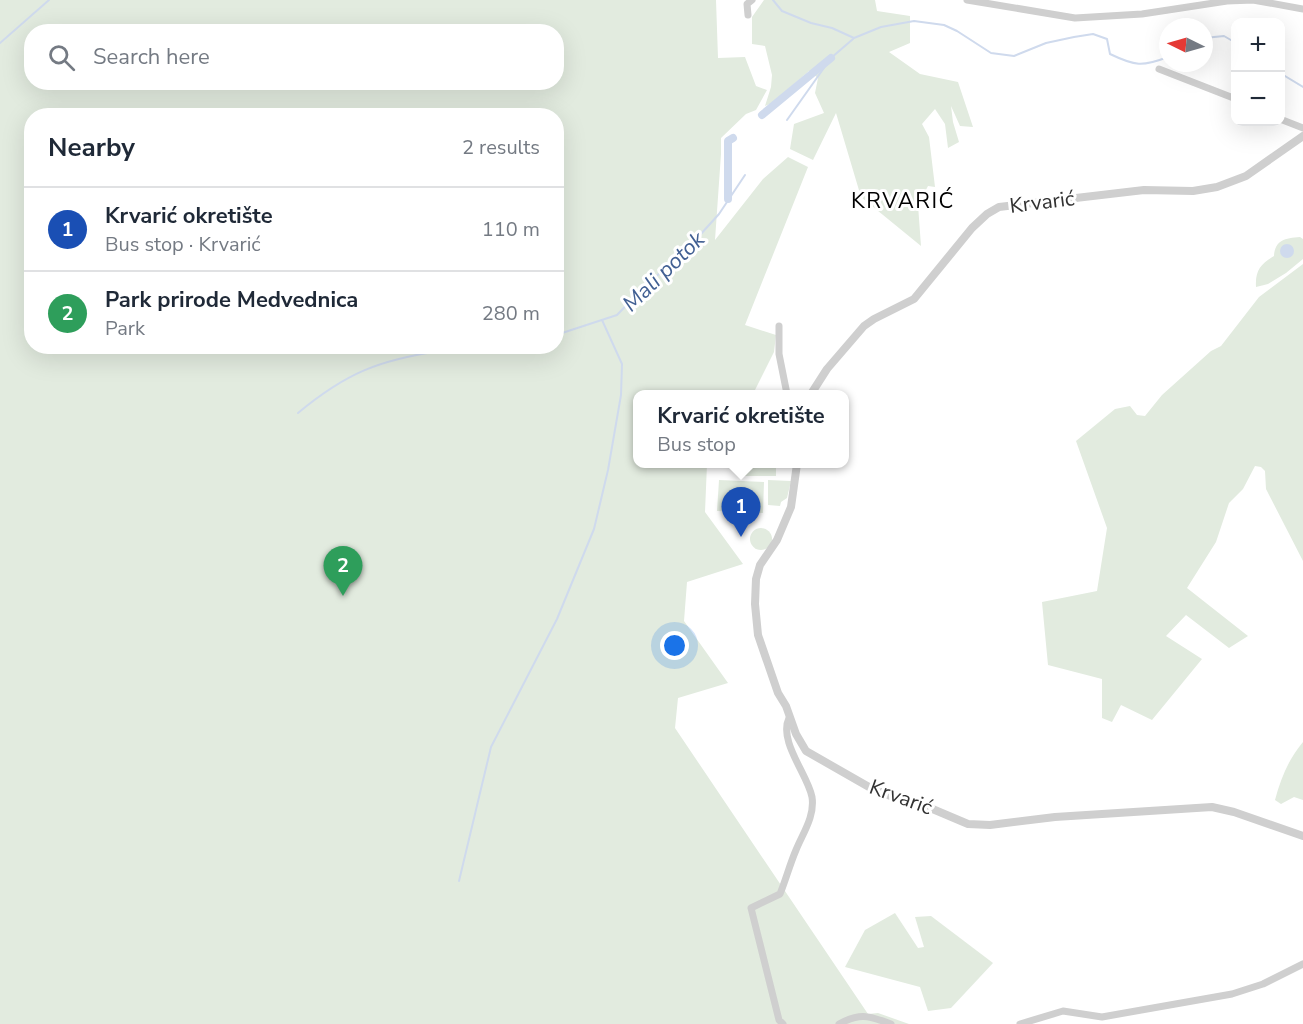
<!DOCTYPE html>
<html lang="en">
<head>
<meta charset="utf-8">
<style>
  :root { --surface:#fff; --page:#f2f2f3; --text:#1f2937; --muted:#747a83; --line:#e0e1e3; --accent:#e0583e }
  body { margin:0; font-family:"Nunito Sans",sans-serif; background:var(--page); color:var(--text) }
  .controls { position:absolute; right:18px; top:18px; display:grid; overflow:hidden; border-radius:12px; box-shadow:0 6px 24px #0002 }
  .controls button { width:54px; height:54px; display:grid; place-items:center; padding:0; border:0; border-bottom:2px solid var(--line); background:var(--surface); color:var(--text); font:30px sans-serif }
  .compass { position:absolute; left:1159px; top:18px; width:54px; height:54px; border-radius:50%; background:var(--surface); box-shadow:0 6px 24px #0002; rotate:275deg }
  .you { position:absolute; left:675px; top:646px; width:21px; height:21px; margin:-15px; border:4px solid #fff; border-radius:50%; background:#1a73e8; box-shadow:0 0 0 9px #1a73e833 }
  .badge { display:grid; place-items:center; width:39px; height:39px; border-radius:50%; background:var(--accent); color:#fff; font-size:20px; font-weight:700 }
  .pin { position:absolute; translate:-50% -50px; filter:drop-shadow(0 2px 3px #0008) }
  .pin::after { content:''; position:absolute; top:32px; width:21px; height:18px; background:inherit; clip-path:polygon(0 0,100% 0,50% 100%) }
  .popup { position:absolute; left:633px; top:390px; width:216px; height:78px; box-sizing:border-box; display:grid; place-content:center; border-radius:12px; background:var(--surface); filter:drop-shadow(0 2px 4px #0005); font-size:20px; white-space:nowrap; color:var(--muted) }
  .popup b { font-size:22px; color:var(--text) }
  .popup::after { content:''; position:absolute; left:50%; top:100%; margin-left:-12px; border:12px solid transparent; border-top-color:var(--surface) }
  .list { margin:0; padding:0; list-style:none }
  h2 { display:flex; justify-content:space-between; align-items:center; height:78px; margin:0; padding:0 24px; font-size:26px }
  h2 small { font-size:20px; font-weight:400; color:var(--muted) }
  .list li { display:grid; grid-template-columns:39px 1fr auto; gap:18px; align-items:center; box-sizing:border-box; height:84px; padding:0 24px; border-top:2px solid var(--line) }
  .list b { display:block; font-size:22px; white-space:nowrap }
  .list p { margin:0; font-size:20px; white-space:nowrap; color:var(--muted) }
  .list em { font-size:20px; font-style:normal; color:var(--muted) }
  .icon { flex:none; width:33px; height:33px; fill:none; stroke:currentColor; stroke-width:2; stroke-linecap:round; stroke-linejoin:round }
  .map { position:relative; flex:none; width:1303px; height:1024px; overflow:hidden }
  .search { position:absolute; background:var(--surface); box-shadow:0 6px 24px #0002; left:24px; top:24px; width:540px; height:66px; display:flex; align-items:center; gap:15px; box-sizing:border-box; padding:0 21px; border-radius:24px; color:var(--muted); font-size:22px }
  .panel { position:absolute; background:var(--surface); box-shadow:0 6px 24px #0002; left:24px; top:108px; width:540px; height:246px; border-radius:24px }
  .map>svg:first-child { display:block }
  .green { fill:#e2ebdf; fill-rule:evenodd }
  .water { fill:#cfdaed }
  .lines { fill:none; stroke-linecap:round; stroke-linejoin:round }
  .stream { stroke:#cfdaed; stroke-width:2 }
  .canal { stroke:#cfdaed; stroke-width:8 }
  .minor { stroke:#cfcfcf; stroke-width:7 }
  .tertiary { stroke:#cfcfcf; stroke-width:8 }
  .labels { text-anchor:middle; stroke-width:6; stroke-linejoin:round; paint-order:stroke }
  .street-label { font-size:21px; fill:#323232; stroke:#fff }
  .neighbourhood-label { font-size:22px; letter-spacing:1.5px; fill:#000; stroke:#fff }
  .water-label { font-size:22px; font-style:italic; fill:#426093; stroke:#fff }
</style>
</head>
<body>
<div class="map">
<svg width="1303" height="1024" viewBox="0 0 1303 1024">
  <rect width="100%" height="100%" fill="#fff"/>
  <g class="green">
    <path d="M0 0H716L718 58 745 57 756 86 767 90 756 110 746 114 721 138V154L715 240 763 179 788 157 808 167 745 325 776 335 774 352 753 394H638V464H707L705 512 743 564 687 582 684 621 728 683 678 698 675 728 868 1014 878 1013 909 1024H0ZM32 32H556V82H32ZM32 116H556V346H32Z"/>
    <polygon points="764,0 875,0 877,11 910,16 910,43 889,52 920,74 958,82 973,127 960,126 951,106 953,122 959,142 948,148 945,124 935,109 922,124 929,137 935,187 928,186 918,205 921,246 861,197 836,113 813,160 790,149 794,124 824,113 815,93 818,78 809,71 772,103 765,106 771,87 772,75 765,46 752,44 752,17"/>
    <path d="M1300 237 1303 239V259L1286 273 1268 284 1256 287C1255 270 1261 264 1274 256 1275 240 1285 238 1300 237Z"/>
    <polygon points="1303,264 1303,561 1266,489 1265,471 1261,467 1255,466 1243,489 1229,503 1216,542 1187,588 1248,636 1229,648 1186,615 1166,636 1202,659 1152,720 1121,705 1112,722 1102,718 1102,679 1048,665 1042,602 1097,591 1107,528 1076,441 1115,409 1130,406 1137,415 1145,416 1162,395 1211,351 1221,346 1259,297"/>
    <rect x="740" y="464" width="36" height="12"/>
    <polygon points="719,480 764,482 763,513 717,511"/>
    <polygon points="768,480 791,481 787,498 781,502 780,506 768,505"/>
    <circle cx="761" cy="539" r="11"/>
    <path d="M1303 742V800L1294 797 1281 804 1275 800C1281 778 1288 760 1303 742Z"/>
    <polygon points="895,913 918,948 924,947 915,917 931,916 993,963 951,1008 928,1011 920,987 845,967 865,930"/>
  </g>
  <circle class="water" cx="1287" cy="251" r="7"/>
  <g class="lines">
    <g class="stream">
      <path d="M773 0 782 11 811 23 832 28 854 38 881 27 914 21 944 25 957 31 991 53 1014 56 1046 43 1074 37 1093 34 1107 39 1110 54C1135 66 1142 67 1168 57"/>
      <polyline points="1204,38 1224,36 1236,43"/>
      <polyline points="0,43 49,0"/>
      <polyline points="1280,73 1303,87"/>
      <polyline points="787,120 831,58 853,39"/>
      <polyline points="556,335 617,315 642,289 690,246 719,214 745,175"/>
      <path d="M298 413C346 373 379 360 440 351 454 349 468 350 482 346"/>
      <polyline points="459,881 491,747 557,619 594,529 608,470 621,395 622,364 602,320"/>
    </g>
    <g class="canal">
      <polyline points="762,115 831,58"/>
      <polyline points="728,199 728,141 733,138"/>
    </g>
    <g class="minor">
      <polyline points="967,0 1075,18 1142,14 1227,1 1253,0 1303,9"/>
      <polyline points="748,15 747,4 752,0"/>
      <polyline points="1159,69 1236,99"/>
      <polyline points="1280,119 1303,128"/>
      <polyline points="779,326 779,354 787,394"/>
      <path d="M783 1024 779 1020 751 908 780 894C786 879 790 864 796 850 803 833 815 816 812 797 808 775 778 741 789 718"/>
      <path d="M839 1024C861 1012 869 1016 891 1024"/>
      <polyline points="1020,1024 1063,1011 1102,1017 1232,994 1263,984 1303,964"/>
    </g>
    <g class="tertiary">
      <polyline points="811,394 827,369 864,326 874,319 914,299 972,228 987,214 999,207 1144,190 1193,191 1217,187 1246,176 1303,136"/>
      <polyline points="797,464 791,507 777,540 760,565 756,579 755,604 758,635 778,693 786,706 796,734 806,751 869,787 893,797 916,802 968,824 990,825 1055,817 1212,807 1234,812 1303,836"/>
    </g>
  </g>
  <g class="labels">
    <g class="street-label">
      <text transform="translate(1042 202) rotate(-7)" y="7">Krvarić</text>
      <text transform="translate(901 797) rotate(20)" y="7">Krvarić</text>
    </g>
    <g class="neighbourhood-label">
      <text x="903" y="208">KRVARIĆ</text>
    </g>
    <g class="water-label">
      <text transform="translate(663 271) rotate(-44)" y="8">Mali potok</text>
    </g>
  </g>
</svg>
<div class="controls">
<button>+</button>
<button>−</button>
</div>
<svg class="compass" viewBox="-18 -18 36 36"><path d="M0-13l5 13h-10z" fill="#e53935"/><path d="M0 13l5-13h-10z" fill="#747a83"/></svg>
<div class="you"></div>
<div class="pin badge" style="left:741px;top:537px;background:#1a4fb4">1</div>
<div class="popup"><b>Krvarić okretište</b>Bus stop</div>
<div class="pin badge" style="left:343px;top:596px;background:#2e9e5b">2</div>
<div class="search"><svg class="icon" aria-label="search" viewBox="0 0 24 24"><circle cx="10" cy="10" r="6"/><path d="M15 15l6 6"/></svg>Search here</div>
<section class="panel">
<h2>Nearby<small>2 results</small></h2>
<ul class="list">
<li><span class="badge" style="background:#1a4fb4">1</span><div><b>Krvarić okretište</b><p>Bus stop · Krvarić</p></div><em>110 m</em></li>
<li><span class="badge" style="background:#2e9e5b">2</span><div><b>Park prirode Medvednica</b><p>Park</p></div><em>280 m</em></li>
</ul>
</section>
</div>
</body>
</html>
